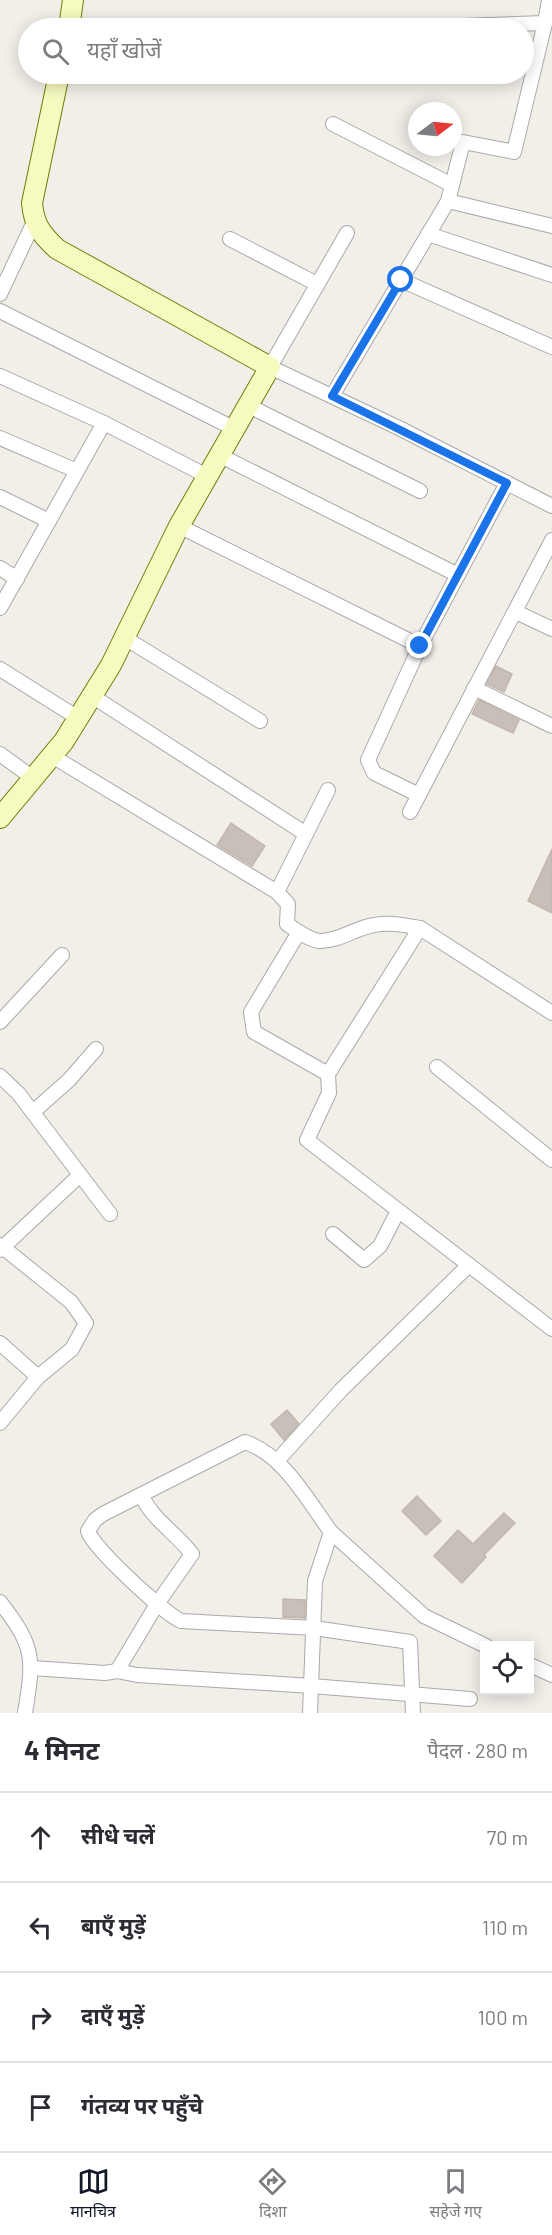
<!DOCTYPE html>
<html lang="hi">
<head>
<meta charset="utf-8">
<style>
  :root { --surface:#fff; --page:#f7f7f7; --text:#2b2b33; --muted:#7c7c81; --line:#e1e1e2; --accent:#111827 }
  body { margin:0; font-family:Barlow,"Noto Sans Devanagari",sans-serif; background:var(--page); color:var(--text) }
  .controls { position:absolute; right:18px; bottom:18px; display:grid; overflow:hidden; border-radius:0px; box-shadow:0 3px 15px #0003 }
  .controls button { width:54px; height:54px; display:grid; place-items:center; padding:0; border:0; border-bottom:2px solid var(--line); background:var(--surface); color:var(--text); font:30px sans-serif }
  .compass { position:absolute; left:408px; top:102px; width:54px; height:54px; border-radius:50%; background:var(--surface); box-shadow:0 3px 15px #0003; rotate:74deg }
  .stop { position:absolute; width:18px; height:18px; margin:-14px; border:4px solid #1a73e8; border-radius:50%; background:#fff }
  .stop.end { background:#1a73e8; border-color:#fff; box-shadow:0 2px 6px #0008 }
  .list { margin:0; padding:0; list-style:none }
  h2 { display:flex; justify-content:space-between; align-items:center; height:78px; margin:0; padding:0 24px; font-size:26px }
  h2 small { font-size:20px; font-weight:400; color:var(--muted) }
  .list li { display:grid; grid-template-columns:39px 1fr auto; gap:18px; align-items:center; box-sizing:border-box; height:90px; padding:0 24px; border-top:2px solid var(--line) }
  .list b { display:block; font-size:22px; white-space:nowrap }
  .list em { font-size:20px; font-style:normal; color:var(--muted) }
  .icon { flex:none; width:33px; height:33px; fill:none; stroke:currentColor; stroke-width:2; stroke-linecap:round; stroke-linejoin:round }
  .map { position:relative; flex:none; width:552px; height:1713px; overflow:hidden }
  .search { position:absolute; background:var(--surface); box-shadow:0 3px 15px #0003; left:18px; right:18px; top:18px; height:66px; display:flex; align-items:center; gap:15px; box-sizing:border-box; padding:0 21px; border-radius:33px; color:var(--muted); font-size:22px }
  .sheet { height:438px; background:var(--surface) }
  nav { display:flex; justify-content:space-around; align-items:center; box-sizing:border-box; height:84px; border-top:2px solid var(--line); background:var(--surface); font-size:16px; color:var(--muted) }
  nav a { display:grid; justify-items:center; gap:3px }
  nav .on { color:var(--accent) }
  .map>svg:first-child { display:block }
  .building { fill:#c7bfb8; stroke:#c4b6ab; stroke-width:1.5 }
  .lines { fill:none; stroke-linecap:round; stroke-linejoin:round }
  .street-casing { stroke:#a9a9a9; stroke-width:16 }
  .secondary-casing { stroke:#707d05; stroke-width:22 }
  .street { stroke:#fff; stroke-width:14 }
  .secondary { stroke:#f7fabf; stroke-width:20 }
  .route { stroke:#1a73e8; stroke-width:8 }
</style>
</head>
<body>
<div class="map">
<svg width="552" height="1713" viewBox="0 0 552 1713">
  <rect width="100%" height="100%" fill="#f2efe9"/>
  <g class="building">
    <polygon points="496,666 512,674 504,692 487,684"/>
    <polygon points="479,700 519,720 513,733 472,714"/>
    <polygon points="231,823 265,846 252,866 217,845"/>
    <polygon points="552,849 552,913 528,901"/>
    <polygon points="287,1410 299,1424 284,1440 271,1424"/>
    <polygon points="417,1496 441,1521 426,1535 402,1511"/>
    <polygon points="504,1513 515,1523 484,1555 486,1557 462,1583 434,1556 458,1530 473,1544"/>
    <polygon points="283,1599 305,1600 305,1618 283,1617"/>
  </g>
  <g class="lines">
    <g class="street-casing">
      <g id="street">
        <polyline points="409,28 545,23 549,0"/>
        <polyline points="333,124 452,185"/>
        <polyline points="448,201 552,226"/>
        <polyline points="347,233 270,367 401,429 552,506"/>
        <polyline points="428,234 552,275"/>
        <polyline points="230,239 317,284"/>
        <polyline points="401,280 552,347"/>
        <polyline points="0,294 34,222"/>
        <polyline points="0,311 235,429"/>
        <polyline points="0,376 104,423 207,476"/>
        <polyline points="332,396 448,201 463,142 514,152 545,23"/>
        <polyline points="249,406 420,491"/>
        <polyline points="0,438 77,471"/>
        <polyline points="219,455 458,575"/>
        <polyline points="0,497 49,521"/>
        <polyline points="179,526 420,646 507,483"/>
        <polyline points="0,568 17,579"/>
        <polyline points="0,608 104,423"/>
        <polyline points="516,612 552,629"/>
        <polyline points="125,638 260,721"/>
        <polyline points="0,669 78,718"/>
        <polyline points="474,688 552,726"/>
        <polyline points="92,696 306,834 277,892"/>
        <polyline points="0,754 33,778"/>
        <path d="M52 756 277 892 288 904 287 924C296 930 309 940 320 941 340 941 355 928 374 925 390 922 404 925 420 928L552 1013"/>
        <polyline points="419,795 374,773 368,760 420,646"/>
        <polyline points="410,812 552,540"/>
        <polyline points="306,834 328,790"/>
        <polyline points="420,928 328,1074 329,1093 307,1140 552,1329"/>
        <polyline points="299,932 251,1012 254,1032 328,1074"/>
        <polyline points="0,1022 62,955"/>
        <polyline points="437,1067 552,1160"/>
        <polyline points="0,1076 18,1093 110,1214"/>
        <polyline points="33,1112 69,1080 96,1049"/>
        <polyline points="333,1234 364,1260 380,1246 398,1211"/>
        <polyline points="0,1245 71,1302 86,1323 72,1349 38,1377 0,1423"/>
        <polyline points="0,1250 80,1175"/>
        <polyline points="0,1343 38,1377"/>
        <polyline points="277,1461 341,1390 469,1265"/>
        <path d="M331 1532C308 1501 284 1455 245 1442L103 1514 95 1520 88 1531C92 1547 165 1614 181 1621L314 1628 410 1642 413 1713"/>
        <path d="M0 1602C35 1647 34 1658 25 1713"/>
        <polyline points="530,1665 552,1675"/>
        <polyline points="32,1668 105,1673 117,1671 137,1675 312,1686 470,1699"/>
        <path d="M117 1671 157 1604 192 1554C178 1535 151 1518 142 1496"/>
        <polyline points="310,1713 315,1581 331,1532 424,1616 486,1646"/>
      </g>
    </g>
    <g class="secondary-casing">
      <g id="secondary">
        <polyline points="69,28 73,0"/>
        <path d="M0 818 64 741 111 665 179 526 270 367 57 249C41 234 34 225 32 203L59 74"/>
      </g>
    </g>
    <use href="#street" class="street"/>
    <use href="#secondary" class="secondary"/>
  </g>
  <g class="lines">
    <polyline class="route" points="401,280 332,396 507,483 420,646"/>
  </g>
</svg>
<div class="controls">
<button><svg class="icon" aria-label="locate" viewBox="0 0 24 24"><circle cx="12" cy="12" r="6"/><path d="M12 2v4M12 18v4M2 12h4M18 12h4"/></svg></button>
</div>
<svg class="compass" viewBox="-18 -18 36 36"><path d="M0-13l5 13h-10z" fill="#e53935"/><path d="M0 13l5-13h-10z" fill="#7c7c81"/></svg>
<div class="stop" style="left:401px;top:280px"></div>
<div class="stop end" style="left:420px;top:646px"></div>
<div class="search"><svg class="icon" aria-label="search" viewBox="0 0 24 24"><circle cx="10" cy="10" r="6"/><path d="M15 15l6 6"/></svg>यहाँ खोजें</div>
</div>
<section class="sheet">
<h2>4 मिनट<small>पैदल · 280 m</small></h2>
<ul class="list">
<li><svg class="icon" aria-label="ahead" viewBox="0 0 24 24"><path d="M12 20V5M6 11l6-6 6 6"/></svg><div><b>सीधे चलें</b></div><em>70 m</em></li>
<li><svg class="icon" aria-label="left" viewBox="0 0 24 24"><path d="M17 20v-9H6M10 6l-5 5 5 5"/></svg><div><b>बाएँ मुड़ें</b></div><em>110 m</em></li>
<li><svg class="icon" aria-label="right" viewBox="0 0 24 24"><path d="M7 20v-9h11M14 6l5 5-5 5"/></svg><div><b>दाएँ मुड़ें</b></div><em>100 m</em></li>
<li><svg class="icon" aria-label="arrive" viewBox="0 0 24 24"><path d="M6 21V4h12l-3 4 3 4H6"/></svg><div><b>गंतव्य पर पहुँचे</b></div></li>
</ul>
</section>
<nav>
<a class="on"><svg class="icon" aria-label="map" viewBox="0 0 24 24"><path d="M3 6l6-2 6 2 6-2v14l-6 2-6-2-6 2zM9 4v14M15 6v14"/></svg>मानचित्र</a>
<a><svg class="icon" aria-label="directions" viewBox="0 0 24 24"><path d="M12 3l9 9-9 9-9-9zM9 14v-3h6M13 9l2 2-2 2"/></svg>दिशा</a>
<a><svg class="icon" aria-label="saved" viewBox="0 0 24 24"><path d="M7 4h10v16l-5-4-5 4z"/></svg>सहेजे गए</a>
</nav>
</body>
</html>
